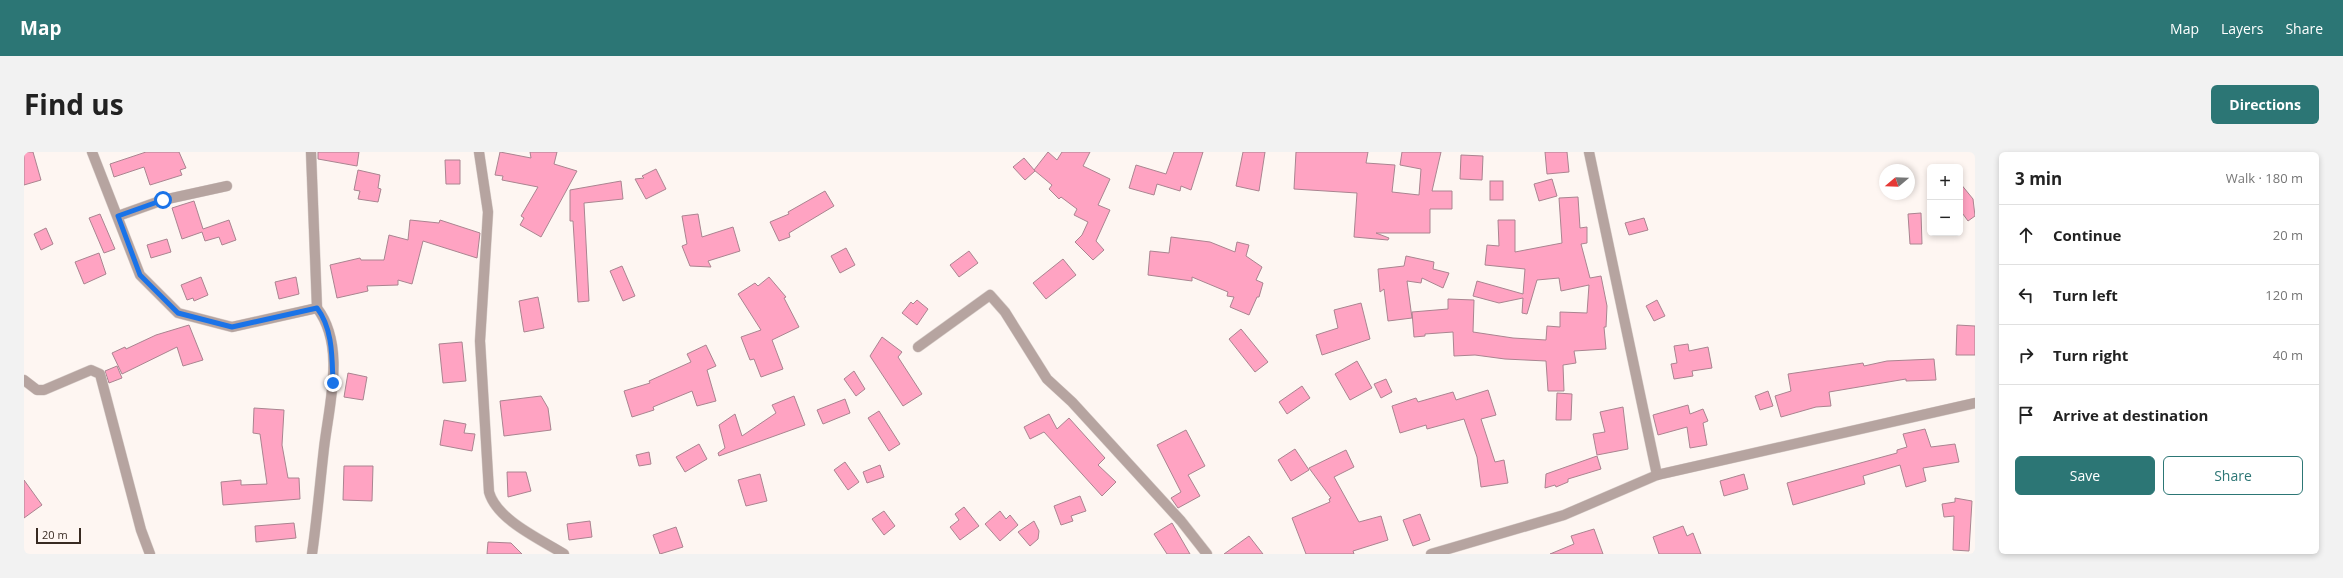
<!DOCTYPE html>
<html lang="en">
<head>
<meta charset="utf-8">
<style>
  :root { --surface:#fff; --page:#f2f2f2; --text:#222; --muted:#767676; --line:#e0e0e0; --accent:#2c7675 }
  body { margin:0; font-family:"Open Sans",sans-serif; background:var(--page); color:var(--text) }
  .controls { position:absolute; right:12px; top:12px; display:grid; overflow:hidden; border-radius:6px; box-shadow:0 2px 6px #0003 }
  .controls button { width:36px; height:36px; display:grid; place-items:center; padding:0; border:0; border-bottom:1px solid var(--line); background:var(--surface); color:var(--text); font:20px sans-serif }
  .compass { position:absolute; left:1855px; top:12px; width:36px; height:36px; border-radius:50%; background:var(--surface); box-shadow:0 2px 6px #0003; rotate:251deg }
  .scale { position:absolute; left:12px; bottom:10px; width:45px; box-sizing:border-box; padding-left:4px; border:2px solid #382a22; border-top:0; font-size:11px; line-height:14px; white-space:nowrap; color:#382a22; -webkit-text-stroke:3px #fef6f2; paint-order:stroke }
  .stop { position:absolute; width:12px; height:12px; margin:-9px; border:3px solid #1a73e8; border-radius:50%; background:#fff }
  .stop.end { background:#1a73e8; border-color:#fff; box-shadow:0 1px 4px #0008 }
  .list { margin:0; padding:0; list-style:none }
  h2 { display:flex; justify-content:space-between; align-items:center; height:52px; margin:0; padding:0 16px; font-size:17px }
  h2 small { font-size:13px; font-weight:400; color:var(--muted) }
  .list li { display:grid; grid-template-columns:26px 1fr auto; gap:12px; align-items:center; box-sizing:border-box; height:60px; padding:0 16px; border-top:1px solid var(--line) }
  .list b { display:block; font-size:15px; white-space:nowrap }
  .list em { font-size:13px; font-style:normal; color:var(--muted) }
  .actions { display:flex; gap:8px; padding:12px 16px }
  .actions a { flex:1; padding:9px 0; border:1px solid var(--accent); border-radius:6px; text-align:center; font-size:14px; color:var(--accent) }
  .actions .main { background:var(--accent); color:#fff }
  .icon { flex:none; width:22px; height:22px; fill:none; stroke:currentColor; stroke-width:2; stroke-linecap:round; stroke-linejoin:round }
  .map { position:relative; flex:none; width:1951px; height:402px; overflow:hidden; border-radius:6px }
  header { display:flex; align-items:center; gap:24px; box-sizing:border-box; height:56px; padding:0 20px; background:var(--accent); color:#fff }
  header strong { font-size:19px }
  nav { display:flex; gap:22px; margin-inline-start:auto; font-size:14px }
  .intro { display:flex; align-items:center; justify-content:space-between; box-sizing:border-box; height:96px; padding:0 24px }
  h1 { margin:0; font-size:28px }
  .button { padding:10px 18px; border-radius:6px; background:var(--accent); color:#fff; font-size:14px; font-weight:700 }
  main { display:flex; gap:24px; padding:0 24px }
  aside { flex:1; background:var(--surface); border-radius:6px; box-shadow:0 2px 6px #0003 }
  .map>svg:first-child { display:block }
  .building { fill:#ffa3c2; stroke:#aa8490 }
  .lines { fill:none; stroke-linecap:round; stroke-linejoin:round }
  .minor-casing { stroke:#dad1cd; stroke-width:11 }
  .minor { stroke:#b6a4a0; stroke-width:10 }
  .route { stroke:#1a73e8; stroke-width:5 }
</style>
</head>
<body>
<header>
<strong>Map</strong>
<nav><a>Map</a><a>Layers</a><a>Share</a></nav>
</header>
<div class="intro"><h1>Find us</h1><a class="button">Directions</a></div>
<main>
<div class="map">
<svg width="1951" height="402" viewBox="0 0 1951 402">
  <rect width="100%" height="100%" fill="#fef6f2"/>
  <g class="building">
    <polygon points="0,0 9,0 17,28 0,33"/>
    <polygon points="122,0 155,0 162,16 156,18 158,23 126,33 120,15 90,25 86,12"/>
    <polygon points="294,0 335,0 333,14 294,7"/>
    <polygon points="476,0 507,6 506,0 533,0 530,12 553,19 517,85 496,73 500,66 497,64 514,35 478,28 479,24 471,23"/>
    <polygon points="1024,0 1033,8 1038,0 1066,0 1059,14 1086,27 1074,53 1086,58 1072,89 1080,98 1069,108 1051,90 1058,83 1064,70 1050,63 1053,57 1037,45 1035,47 1025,37 1028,33 1010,18"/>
    <polygon points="1150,0 1179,0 1167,38 1157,34 1156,39 1133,32 1130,43 1105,36 1112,13 1142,22"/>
    <polygon points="1219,0 1241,0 1235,39 1212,34"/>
    <polygon points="1272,0 1344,0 1342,11 1371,13 1368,40 1395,43 1397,17 1376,13 1378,0 1417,0 1408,39 1428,39 1428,57 1406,57 1406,81 1352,81 1365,86 1364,88 1330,85 1333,41 1270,37"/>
    <polygon points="1521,0 1543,0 1545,20 1523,22"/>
    <polygon points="1437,3 1459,4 1458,28 1436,27"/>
    <polygon points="1000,6 1011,19 1001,28 989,15"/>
    <polygon points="421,8 436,8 436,32 422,32"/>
    <polygon points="632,17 642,37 622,47 611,27 620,26 618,24"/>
    <polygon points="334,18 356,23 354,36 357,37 354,50 334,47 336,39 330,38"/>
    <polygon points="1528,27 1533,44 1515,49 1510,32"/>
    <polygon points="597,29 599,47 560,51 565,149 554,150 549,69 546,69 546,38"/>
    <rect x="1466" y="29" width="13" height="19"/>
    <polygon points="1936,31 1949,47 1951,64 1944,69 1936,58"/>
    <polygon points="801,39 810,54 765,81 766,85 755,89 746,70 765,62 764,60"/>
    <polygon points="1554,45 1556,76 1563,75 1563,91 1557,92 1566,126 1577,124 1583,154 1582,175 1580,175 1582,197 1550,199 1552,211 1539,213 1540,239 1524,239 1522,209 1481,207 1451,203 1430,204 1429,180 1401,182 1401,184 1390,185 1388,160 1424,157 1424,147 1450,148 1449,180 1489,186 1522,188 1523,174 1536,175 1536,160 1563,161 1565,133 1537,139 1535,126 1513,128 1503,162 1498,161 1499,146 1475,151 1449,144 1453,129 1499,142 1501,117 1461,113 1463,93 1475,94 1474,68 1491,68 1491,100 1538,91 1535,46"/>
    <polygon points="170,49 179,77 205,68 212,88 198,93 195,85 181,89 178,80 158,87 148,56"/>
    <polygon points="1897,61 1898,92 1886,92 1884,62"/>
    <polygon points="76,62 91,97 80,101 65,66"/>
    <polygon points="674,62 678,85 709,75 716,99 684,109 687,115 666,114 658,94 663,92 658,64"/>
    <polygon points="1620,66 1624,78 1605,83 1601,71"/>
    <polygon points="386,68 415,71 416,68 456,81 453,106 399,89 388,132 374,128 374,133 343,134 344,139 313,146 306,113 336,106 337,108 360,108 365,83 384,88"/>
    <polygon points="22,76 29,92 17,98 10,82"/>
    <polygon points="1147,85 1186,90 1211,100 1213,90 1225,93 1222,104 1238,115 1232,128 1239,131 1235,145 1233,145 1225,163 1206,155 1210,145 1203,144 1204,140 1168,125 1168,129 1124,123 1126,99 1145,101"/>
    <polygon points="143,87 147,100 127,106 123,93"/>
    <polygon points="822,96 831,113 816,121 807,104"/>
    <polygon points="945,99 954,111 935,125 926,113"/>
    <polygon points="75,101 82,122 60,132 51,110"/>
    <polygon points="1382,104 1410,110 1409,117 1425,121 1419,136 1398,126 1397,131 1383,129 1388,166 1364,169 1360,137 1356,140 1354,117 1380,114"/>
    <polygon points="1039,107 1052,123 1022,147 1009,131"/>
    <polygon points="598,114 611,144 599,149 586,119"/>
    <polygon points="177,125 184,143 170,149 169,146 163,148 157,133"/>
    <polygon points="272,125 275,142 255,147 251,130"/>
    <polygon points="745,125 762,145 760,146 775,175 748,188 759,217 737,225 730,207 726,208 717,185 737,178 714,142 731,131 734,134"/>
    <polygon points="514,145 520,176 500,180 495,149"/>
    <polygon points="893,148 904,157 893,173 878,161 887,150 889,152"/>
    <polygon points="1633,148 1641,164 1630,169 1622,154"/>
    <polygon points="1337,151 1346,187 1298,203 1292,183 1314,176 1310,158"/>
    <polygon points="165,173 179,208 159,214 153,195 98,222 88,201 101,195 102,197 132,183"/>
    <polygon points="1933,173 1951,174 1951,203 1932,203"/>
    <polygon points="1217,177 1244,210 1231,220 1205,187"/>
    <polygon points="858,185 878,200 874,205 898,242 879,254 846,204"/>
    <polygon points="438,190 442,229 419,231 415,192"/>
    <polygon points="1664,192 1665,199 1684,195 1688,216 1668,219 1669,224 1650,227 1647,212 1653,211 1650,194"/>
    <polygon points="682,193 692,214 683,218 692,249 673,254 668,239 629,255 630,258 608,265 600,239 626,231 625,229 667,210 663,202"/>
    <polygon points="1910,207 1912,228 1882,229 1882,227 1805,240 1807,254 1792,255 1757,265 1751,244 1767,239 1764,222 1839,211 1840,214 1863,209"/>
    <polygon points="1333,209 1348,236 1326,248 1311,222"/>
    <polygon points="93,214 98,226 85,231 81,219"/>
    <polygon points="830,219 841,237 832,244 820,227"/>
    <polygon points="324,221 343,225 339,248 320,245"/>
    <polygon points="1362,227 1368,240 1357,246 1350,232"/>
    <polygon points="1278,234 1286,246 1263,262 1255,250"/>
    <polygon points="1464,238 1472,263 1457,267 1471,310 1480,308 1484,331 1457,335 1453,305 1440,267 1403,277 1402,273 1376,281 1368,254 1392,246 1394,250 1429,240 1432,248"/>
    <polygon points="1744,239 1749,254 1736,258 1731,244"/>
    <polygon points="1533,241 1548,242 1547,268 1532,268"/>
    <polygon points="517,244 524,256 527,278 480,284 476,249"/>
    <polygon points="770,244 781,273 695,304 694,301 701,296 695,273 711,262 718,284 752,261 748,253"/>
    <polygon points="821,247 826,261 799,272 793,258"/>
    <polygon points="1664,253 1666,262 1679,257 1684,269 1679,271 1683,293 1666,296 1663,275 1634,283 1629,263"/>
    <polygon points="1599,255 1604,297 1573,303 1569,282 1581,280 1576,260"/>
    <polygon points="230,256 260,258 258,293 264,326 275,326 276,347 199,353 197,330 217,328 217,333 243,332 236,282 229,281"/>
    <polygon points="855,259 876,292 865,299 844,266"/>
    <polygon points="1025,262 1033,277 1045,266 1081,306 1074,313 1092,330 1078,344 1020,280 1006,287 1000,275"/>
    <polygon points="420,268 442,272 440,281 451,282 448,299 416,293"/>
    <polygon points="1901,277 1907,295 1931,292 1935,310 1899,316 1902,329 1882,335 1876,313 1839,324 1841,332 1769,353 1763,331 1873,301 1873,298 1883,295 1879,282"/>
    <polygon points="1162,278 1181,314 1164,323 1176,344 1154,356 1147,346 1157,340 1133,293"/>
    <polygon points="675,292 683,307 661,320 652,305"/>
    <polygon points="1271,297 1285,318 1267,329 1254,308"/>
    <polygon points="1322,298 1330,315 1310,325 1335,370 1357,364 1364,388 1329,399 1330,402 1282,402 1268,366 1306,350 1305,347 1307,346 1285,316"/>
    <polygon points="625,300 627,312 615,314 612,303"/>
    <polygon points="1573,304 1577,317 1544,327 1544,330 1532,335 1531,333 1521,336 1522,322"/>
    <polygon points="821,310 835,330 824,338 810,318"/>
    <polygon points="856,313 860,325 843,331 839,320"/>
    <polygon points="320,314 349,314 348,349 319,348"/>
    <polygon points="483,320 502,320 507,339 484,345"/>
    <polygon points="736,322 743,349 722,354 714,328"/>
    <polygon points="1720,322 1724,337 1700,344 1696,329"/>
    <polygon points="0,328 18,353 0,366"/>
    <polygon points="1056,344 1062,359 1047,364 1049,369 1037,373 1030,354"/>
    <polygon points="1931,346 1948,349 1945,399 1929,398 1930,364 1920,365 1918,352 1931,350"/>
    <polygon points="940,355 955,374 936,388 926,375 935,368 931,362"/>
    <polygon points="860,359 871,374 860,383 848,367"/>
    <polygon points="976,359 982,367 986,363 994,373 976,389 961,372"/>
    <polygon points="1396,362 1406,388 1389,394 1379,368"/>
    <polygon points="566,369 568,385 545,388 543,372"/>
    <polygon points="1010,369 1015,379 1014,387 1006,394 994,380"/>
    <polygon points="270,371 272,386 232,390 231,374"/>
    <polygon points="1148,371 1166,402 1143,402 1130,382"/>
    <polygon points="1659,374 1663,384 1669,381 1677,402 1635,402 1629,385"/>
    <polygon points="652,375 659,395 636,402 629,383"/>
    <polygon points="1570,377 1579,402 1526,402 1550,392 1547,384"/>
    <polygon points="1225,384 1239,402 1200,402"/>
    <polygon points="464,390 487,391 498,402 463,402"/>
  </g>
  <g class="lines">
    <g class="minor-casing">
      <g id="minor">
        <polyline points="68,0 116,123 154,161 208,175 293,156"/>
        <path d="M287 0 293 156C322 194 305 252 300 296 296 331 293 367 288 402"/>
        <path d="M455 0 464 60 456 189 465 340C473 368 516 387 540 402"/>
        <polyline points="1565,0 1633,323"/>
        <polyline points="94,64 139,48 203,34"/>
        <polyline points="894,195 966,143 981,160 1023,227 1048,250 1157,369 1183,402"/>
        <polyline points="0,228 13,238 20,238 67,218 76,222 117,378 126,402"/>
        <polyline points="1407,402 1540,363 1633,323 1951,251"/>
      </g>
    </g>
    <use href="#minor" class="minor"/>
  </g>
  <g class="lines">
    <path class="route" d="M139 48 94 64 116 123 154 161 208 175 293 156C309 177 308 206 309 231"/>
  </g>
</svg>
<div class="controls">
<button>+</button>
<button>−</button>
</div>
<svg class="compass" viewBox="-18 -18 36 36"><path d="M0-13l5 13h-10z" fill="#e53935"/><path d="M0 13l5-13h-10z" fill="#767676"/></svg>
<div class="scale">20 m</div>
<div class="stop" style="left:139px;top:48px"></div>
<div class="stop end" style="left:309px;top:231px"></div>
</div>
<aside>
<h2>3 min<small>Walk · 180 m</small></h2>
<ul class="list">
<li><svg class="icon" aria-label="ahead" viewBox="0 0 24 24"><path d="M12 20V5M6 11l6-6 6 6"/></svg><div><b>Continue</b></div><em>20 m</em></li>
<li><svg class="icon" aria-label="left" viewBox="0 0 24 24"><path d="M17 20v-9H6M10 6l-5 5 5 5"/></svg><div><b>Turn left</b></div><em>120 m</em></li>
<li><svg class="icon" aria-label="right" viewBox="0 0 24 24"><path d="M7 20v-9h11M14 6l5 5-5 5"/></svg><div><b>Turn right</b></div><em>40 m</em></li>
<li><svg class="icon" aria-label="arrive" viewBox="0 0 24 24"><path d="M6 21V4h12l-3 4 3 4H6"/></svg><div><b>Arrive at destination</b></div></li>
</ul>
<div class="actions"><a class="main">Save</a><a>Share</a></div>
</aside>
</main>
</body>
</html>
